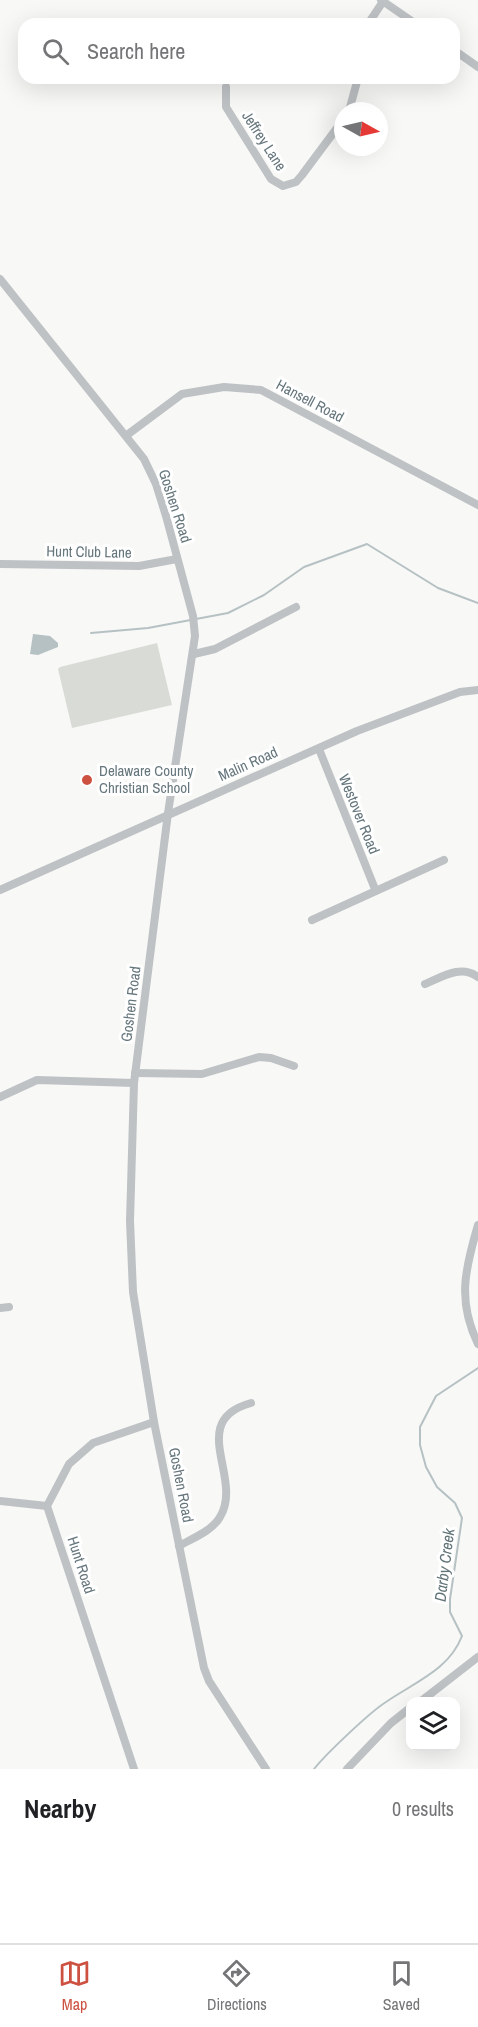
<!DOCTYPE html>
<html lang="en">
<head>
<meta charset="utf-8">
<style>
  :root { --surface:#fff; --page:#f6f6f6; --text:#202124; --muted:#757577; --line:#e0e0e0; --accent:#cd5141 }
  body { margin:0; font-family:"Archivo Narrow",sans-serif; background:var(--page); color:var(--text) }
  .controls { position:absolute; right:18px; bottom:18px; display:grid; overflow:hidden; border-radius:12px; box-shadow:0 6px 24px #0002 }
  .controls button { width:54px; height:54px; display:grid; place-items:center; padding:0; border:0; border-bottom:2px solid var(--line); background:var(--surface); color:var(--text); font:30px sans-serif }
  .compass { position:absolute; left:334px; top:102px; width:54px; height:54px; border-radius:50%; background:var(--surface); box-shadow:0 6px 24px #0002; rotate:98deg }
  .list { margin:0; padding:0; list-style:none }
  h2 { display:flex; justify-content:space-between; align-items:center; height:78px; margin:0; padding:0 24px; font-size:26px }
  h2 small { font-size:20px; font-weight:400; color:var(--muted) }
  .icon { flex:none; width:33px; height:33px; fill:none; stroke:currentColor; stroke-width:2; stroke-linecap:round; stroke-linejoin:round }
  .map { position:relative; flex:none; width:478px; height:1769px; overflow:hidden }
  .search { position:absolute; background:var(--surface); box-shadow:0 6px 24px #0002; left:18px; right:18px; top:18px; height:66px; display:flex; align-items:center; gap:15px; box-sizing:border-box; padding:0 21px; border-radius:18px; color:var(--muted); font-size:22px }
  .sheet { height:174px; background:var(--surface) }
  nav { display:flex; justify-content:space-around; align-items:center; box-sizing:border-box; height:84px; border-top:2px solid var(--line); background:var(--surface); font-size:16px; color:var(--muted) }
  nav a { display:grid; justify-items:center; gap:3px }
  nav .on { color:var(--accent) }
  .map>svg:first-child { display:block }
  .green { fill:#d9dcd6 }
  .water { fill:#b6c1c4 }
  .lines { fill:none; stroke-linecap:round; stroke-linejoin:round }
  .stream { stroke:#b6c1c4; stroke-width:2 }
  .minor { stroke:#bec2c5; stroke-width:8 }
  .poi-dot { fill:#cd5141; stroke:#fff; stroke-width:2 }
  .labels { text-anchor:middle; stroke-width:6; stroke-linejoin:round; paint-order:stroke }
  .street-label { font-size:15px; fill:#66767d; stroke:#fff }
  .poi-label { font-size:15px; fill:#66767d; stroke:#fff; text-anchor:start }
  .water-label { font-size:16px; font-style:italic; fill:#617478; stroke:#fff }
</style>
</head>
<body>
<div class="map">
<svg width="478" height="1769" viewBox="0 0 478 1769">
  <rect width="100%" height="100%" fill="#f8f8f6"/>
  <polygon class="green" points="157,643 172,705 72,728 58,669 60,667"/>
  <polygon class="water" points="33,634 50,636 58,643 58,647 38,655 30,654"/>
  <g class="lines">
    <g class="stream">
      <polyline points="91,633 148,628 228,613 264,595 304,567 367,544 438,588 478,603"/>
      <path d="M314 1769C326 1754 370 1712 386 1702 415 1682 449 1670 462 1636L450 1612V1599L462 1518 455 1503 437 1487 426 1467 420 1445V1427L436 1396 478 1368"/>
    </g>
    <g class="minor">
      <polyline points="381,0 416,24"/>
      <polyline points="368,24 384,0"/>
      <polyline points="454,50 478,67"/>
      <polyline points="226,87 226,107 271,179 283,186 296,182 302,175 343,120"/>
      <polyline points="349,111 358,78"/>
      <polyline points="0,279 144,459 156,484 166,516 193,616 195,636 168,813 134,1083 130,1221 133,1292 154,1422 204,1668 209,1681 266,1769"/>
      <polyline points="127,435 182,394 224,387 261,390 478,505"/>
      <polyline points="0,564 139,566 177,559"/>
      <polyline points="194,654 215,649 296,607"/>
      <polyline points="319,749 375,889"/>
      <polyline points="0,890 357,731 460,692 478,690"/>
      <polyline points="312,920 444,860"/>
      <path d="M425 984C442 977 461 964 478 977"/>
      <polyline points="135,1073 202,1074 259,1057 271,1058 294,1066"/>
      <polyline points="0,1097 37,1080 134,1083"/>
      <path d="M478 1225C465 1269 457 1301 478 1344"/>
      <polyline points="0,1308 9,1307"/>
      <polyline points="0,1501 47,1506"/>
      <path d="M179 1546C193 1538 212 1531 220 1517 244 1478 186 1421 251 1403"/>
      <polyline points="420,1702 478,1657"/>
      <polyline points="134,1769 47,1506 69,1464 93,1443 154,1422"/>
      <polyline points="347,1769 391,1723 410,1708"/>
    </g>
  </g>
  <circle class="poi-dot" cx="87" cy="780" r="6"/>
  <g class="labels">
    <g class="street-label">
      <text transform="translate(264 141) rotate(57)" y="5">Jeffrey Lane</text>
      <text transform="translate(310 401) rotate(28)" y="5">Hansell Road</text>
      <text transform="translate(175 506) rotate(72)" y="5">Goshen Road</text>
      <text transform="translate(89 552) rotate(1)" y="5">Hunt Club Lane</text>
      <text transform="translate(248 764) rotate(-24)" y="5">Malin Road</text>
      <text transform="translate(359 814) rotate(68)" y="5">Westover Road</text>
      <text transform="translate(131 1004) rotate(-83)" y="5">Goshen Road</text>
      <text transform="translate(181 1485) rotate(79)" y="5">Goshen Road</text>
      <text transform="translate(81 1565) rotate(72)" y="5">Hunt Road</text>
    </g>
    <g class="poi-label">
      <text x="99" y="776">Delaware County<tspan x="99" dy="17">Christian School</tspan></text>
    </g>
    <g class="water-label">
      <text transform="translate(444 1565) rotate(-83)" y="6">Darby Creek</text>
    </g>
  </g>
</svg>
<div class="controls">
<button><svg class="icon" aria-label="layers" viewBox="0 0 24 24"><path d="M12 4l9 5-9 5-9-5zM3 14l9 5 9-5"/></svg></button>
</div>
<svg class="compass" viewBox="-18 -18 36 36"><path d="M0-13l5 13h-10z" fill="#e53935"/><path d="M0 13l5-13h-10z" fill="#757577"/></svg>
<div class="search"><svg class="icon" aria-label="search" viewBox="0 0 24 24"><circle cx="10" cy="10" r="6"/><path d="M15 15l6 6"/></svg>Search here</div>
</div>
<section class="sheet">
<h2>Nearby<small>0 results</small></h2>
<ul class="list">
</ul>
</section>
<nav>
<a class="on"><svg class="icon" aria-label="map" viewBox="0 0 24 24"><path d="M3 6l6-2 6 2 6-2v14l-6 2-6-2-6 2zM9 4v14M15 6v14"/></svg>Map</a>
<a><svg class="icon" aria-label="directions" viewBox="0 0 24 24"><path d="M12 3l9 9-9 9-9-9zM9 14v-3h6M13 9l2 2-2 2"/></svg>Directions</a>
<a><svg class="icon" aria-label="saved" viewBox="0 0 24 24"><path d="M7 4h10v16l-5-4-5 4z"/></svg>Saved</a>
</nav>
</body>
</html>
